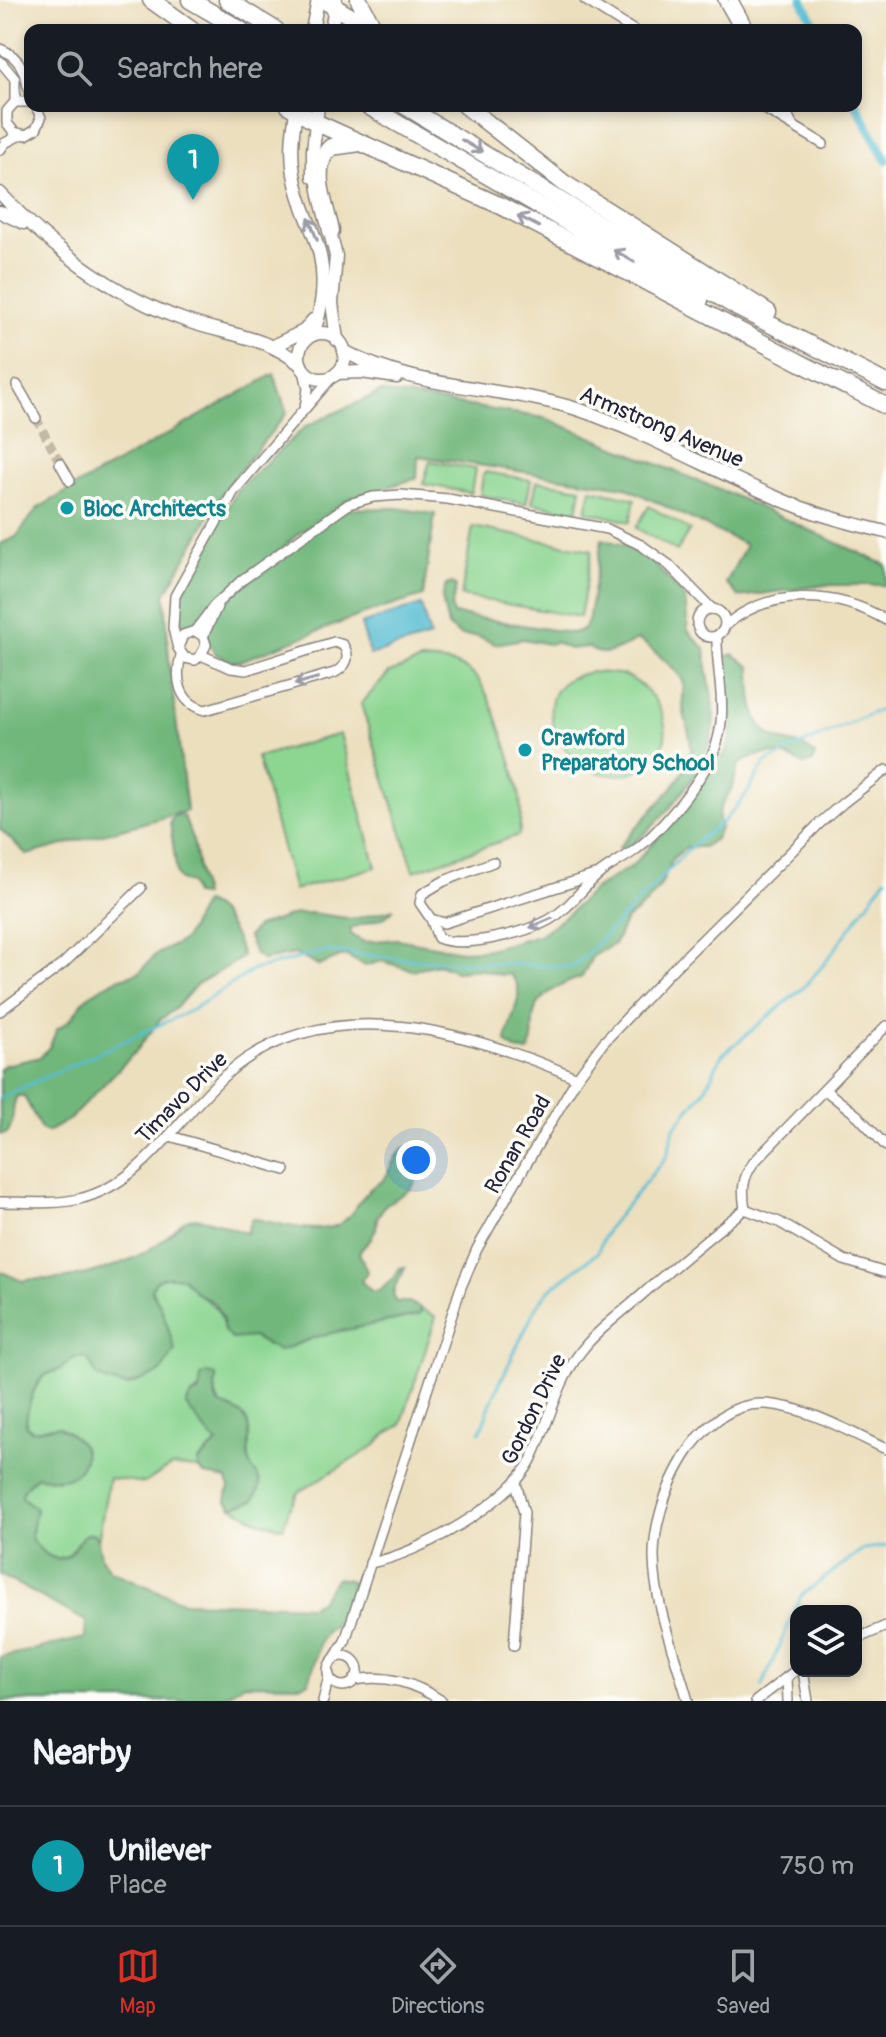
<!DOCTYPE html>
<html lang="en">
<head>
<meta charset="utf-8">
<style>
  :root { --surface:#171b24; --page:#242831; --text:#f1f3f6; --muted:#9ea1a6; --line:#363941; --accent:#d93025 }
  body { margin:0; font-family:Pangolin,sans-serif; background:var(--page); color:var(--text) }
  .controls { position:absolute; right:24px; bottom:24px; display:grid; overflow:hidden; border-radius:16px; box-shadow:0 4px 12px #0003 }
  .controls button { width:72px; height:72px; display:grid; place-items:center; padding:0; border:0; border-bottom:2px solid var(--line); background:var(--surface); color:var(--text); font:40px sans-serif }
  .you { position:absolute; left:416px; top:1160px; width:28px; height:28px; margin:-20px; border:6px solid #fff; border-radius:50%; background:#1a73e8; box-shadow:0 0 0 12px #1a73e833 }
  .badge { display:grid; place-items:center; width:52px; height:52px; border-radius:50%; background:var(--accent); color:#fff; font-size:26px; font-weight:700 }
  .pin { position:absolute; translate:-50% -66px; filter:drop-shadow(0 2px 4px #0008) }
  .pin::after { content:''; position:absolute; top:42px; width:28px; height:24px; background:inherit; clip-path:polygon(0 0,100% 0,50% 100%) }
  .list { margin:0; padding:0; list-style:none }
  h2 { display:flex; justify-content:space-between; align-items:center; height:104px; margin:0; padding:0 32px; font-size:34px }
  h2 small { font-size:26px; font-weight:400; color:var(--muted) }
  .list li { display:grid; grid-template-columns:52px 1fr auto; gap:24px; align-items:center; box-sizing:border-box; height:120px; padding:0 32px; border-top:2px solid var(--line) }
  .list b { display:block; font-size:30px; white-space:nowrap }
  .list p { margin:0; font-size:26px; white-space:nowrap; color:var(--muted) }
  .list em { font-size:26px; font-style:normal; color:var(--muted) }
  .icon { flex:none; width:44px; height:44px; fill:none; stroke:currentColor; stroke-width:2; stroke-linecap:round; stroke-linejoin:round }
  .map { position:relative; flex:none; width:886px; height:1701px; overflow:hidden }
  .search { position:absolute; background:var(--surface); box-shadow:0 4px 12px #0003; left:24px; right:24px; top:24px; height:88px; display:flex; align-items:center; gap:20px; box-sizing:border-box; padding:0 28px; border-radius:16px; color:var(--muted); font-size:30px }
  .sheet { height:224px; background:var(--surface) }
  nav { display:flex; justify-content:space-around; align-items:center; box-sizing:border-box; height:112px; border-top:2px solid var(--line); background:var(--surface); font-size:22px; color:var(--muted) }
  nav a { display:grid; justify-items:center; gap:4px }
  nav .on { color:var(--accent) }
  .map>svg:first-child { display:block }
  .green { fill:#8cd692; stroke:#577c66; stroke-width:2 }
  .forest { fill:#71b77c; stroke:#4a6c5c; stroke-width:2 }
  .water { fill:#56bdd3; stroke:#3c7087; stroke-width:2 }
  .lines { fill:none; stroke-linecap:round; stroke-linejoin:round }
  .stream { stroke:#56bdd3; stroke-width:3 }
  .canal { stroke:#56bdd3; stroke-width:9 }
  .street-tunnel { stroke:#c4b9a4; stroke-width:9; stroke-dasharray:9 4.5; stroke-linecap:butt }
  .street-casing { stroke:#87807c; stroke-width:12 }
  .secondary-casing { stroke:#87807c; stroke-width:15 }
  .highway-casing { stroke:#87807c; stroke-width:19 }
  .street { stroke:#fff; stroke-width:9 }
  .secondary { stroke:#fff; stroke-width:12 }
  .highway { stroke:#fff; stroke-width:16 }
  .oneway { stroke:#9c9ca7 }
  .culture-dot { fill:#0f9aa8; stroke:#fdfcf7; stroke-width:3 }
  .labels { text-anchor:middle; stroke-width:7; stroke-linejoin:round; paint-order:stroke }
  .street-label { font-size:22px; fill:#22223b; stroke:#fdfcf7 }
  .culture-label { font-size:22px; font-weight:bold; fill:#0d838f; stroke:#fdfcf7; text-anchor:start }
</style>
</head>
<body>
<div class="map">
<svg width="886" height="1701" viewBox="0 0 886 1701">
  <rect width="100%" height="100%" fill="#fdfcf7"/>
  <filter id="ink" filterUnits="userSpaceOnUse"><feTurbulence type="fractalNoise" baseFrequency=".0125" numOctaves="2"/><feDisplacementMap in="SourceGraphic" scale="16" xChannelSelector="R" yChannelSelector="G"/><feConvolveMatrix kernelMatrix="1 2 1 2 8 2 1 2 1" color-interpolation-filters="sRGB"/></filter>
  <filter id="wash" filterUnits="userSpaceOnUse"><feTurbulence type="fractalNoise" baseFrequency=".006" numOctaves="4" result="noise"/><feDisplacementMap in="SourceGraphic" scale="32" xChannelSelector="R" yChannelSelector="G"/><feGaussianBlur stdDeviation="1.8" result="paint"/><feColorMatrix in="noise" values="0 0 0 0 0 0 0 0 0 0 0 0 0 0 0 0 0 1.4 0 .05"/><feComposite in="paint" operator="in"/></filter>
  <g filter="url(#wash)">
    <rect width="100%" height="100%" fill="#ecdfbe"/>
    <g class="green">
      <polygon points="430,461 475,469 471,493 423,484"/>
      <polygon points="486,472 531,480 526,504 480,495 483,475"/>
      <polygon points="537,481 581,488 577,512 532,503"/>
      <polygon points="591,489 635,499 630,522 586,511"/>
      <polygon points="649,506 690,530 677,551 636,528"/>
      <polygon points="473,527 592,550 580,617 461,596"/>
      <path d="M420 661C439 660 459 662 474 675 492 691 515 772 520 798 522 810 520 823 519 835L414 871 361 704 389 673Z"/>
      <path d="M590 672C603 673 621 672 632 679 662 696 681 741 648 764 587 807 519 711 567 680 573 676 583 674 590 672Z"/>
      <polygon points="340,734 376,867 294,890 257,757"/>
      <path d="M163 1276 183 1278C189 1282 191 1288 197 1293 215 1308 220 1306 224 1331L253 1337 279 1351 321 1335 418 1315 421 1312 420 1308 436 1317 401 1425 386 1434 376 1445 299 1492 289 1509 283 1528 259 1521 232 1507 253 1501 260 1484 249 1464 248 1427C225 1408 212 1408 216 1376L190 1397 186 1405C199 1420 202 1431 218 1443L198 1461V1468L171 1466 145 1483 109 1478 98 1541 93 1533 84 1535C79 1540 74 1551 68 1555 53 1565 37 1548 30 1538L36 1509 21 1496 23 1490 36 1476 58 1480 83 1447C67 1429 58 1421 35 1431L26 1426C26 1412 32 1388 43 1377 47 1373 55 1372 60 1369 72 1361 73 1354 89 1359L162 1309 151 1289 155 1280Z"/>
    </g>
    <g class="forest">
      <polygon points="274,374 287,413 226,487 165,594 169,661 187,811 27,855 0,829 0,544 16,537 38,508"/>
      <polygon points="381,392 545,418 730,494 886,565 886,585 826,585 739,597 726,583 746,545 625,487 418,456 417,478 349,499 297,535 183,635 178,599 237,490 306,426"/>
      <polygon points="396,508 435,514 423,596 361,615 235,663 217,655 208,643 207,633 220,606 305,535 345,509"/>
      <path d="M602 539 634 548 651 560 685 598 688 631 705 649C706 672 713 694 714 717 714 765 660 825 623 851L619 848C637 822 690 780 691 748 691 734 684 720 683 705 682 697 685 689 683 681 680 673 646 643 638 640 621 647 604 661 588 647L569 649 555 642 549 644 523 639 495 644 478 636H461L448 626 442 598 446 585 452 583 456 587 451 609 453 614 572 633 583 630 588 622Z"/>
      <path d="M733 654 751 667C752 694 749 729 780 740 795 745 804 743 815 755L813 762 804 765C781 751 762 749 738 765 737 772 735 778 733 785 727 799 713 811 721 827L715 839 703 847H687L673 858 661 885 647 903 626 920 615 943 592 957 582 977C561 984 534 995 533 1021 532 1032 534 1041 529 1052L516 1050 506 1042C507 1020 531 991 509 974L501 975 479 969 456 971 438 964 412 970 382 961 365 966 345 955 319 966 295 954 263 960 255 954 248 937 256 927 295 914 311 913 354 919 394 909 385 917 351 928V935L364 942 397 939 461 951 485 950 539 935 567 915 593 890 632 866 684 809 728 749 733 727 724 664 727 656Z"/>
      <polygon points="180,815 184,817 193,841 203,896 194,895 190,883 180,880 177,875 170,822 174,816"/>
      <path d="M204 903C223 908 236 938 242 955L237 961 196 985 176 1008 160 1020 137 1050 70 1119 47 1132 41 1129 24 1096H17C10 1109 16 1121 7 1133L0 1134V1069L5 1065 41 1057 50 1046 57 1029 71 1019 86 998 115 980 140 972 155 955 184 940Z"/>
      <path d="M405 1147 411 1149 420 1174 411 1189 385 1205 377 1218 376 1229 371 1239 359 1252 367 1272 361 1281 371 1291H379L393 1279 400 1268 405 1267C402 1280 388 1289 396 1302H409L420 1308 421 1312 418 1315 321 1335 279 1351 253 1337 231 1339 224 1331 222 1317 214 1303 195 1292 183 1278C167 1276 158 1274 151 1290L162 1309 175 1350 160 1373 127 1386 108 1382 97 1376 88 1359C73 1354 72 1361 60 1369 55 1372 47 1373 43 1377 32 1388 26 1412 26 1426L31 1431 58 1426C66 1432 77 1437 82 1446 86 1452 85 1458 82 1465 72 1484 54 1479 36 1476L23 1490 22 1497 36 1509 31 1538C37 1548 53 1565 68 1556 74 1551 79 1540 84 1535L93 1533 98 1541 101 1557 109 1570 184 1602 310 1606 321 1599 337 1578 349 1580 354 1588 343 1619 327 1631 320 1641 309 1682 301 1685 243 1684 217 1701H0V1657L85 1638 86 1621 0 1575V1271L22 1281C35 1277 44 1280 58 1279 81 1277 107 1269 129 1260 143 1254 159 1244 170 1234 177 1229 181 1221 189 1219 202 1215 232 1229 246 1233L252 1218C275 1223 323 1237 343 1222 354 1213 360 1199 370 1189 375 1184 381 1184 385 1178 392 1167 394 1155 405 1147Z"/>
      <path d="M206 1373 216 1375C211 1418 224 1398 244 1417 254 1428 246 1449 249 1462 251 1470 260 1474 260 1484 260 1490 256 1496 253 1501L232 1507 226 1500 229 1487 227 1479 205 1475 198 1468V1462L218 1443C201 1430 200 1421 186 1406L190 1397 199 1392 201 1376Z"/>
    </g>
    <polygon class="water" points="421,605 430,637 370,655 361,624"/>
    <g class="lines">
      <g class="stream">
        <polyline points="0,1098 192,1010 253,970 327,951 417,960 574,967 694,844 723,822 745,796 765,763 799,746 886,707"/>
        <polyline points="480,1432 494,1395 536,1307 549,1290 597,1253 608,1228 667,1156 674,1128 704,1091 722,1055 803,988 825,963 886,878"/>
        <polyline points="762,1686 801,1596 863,1549 886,1546"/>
        <polyline points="765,1701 766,1699"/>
      </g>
      <g class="canal">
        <polyline points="802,0 818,30"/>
        <polyline points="856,104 886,160"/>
      </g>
    </g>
  </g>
  <g filter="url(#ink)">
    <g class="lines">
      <polyline class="street-tunnel" points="36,418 60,463"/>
      <g class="street-casing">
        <g id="street">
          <polyline points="585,0 633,30"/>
          <polyline points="723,0 737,25 742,30"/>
          <polyline points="733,0 745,22 745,30"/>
          <path d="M0 49C22 57 26 75 30 96"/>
          <polyline points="0,61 15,79 15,102"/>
          <polyline points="30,102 15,102 7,111 7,123 14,132 26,135 36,129 41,118 36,106"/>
          <polyline points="760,106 823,144"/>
          <polyline points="783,106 792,124"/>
          <polyline points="0,150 5,143 20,135"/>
          <polyline points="304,370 308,389 305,407"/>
          <polyline points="17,385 36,418"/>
          <polyline points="60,463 70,481"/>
          <circle cx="711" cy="623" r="14"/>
          <path d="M725 626C769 587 837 591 886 620"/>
          <polyline points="195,631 214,606 242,580 349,504 373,497 401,495 448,499 607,529 641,545 669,565 712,609"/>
          <polyline points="203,636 217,607"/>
          <polyline points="177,645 173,628 175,596 234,491 333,376"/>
          <path d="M181 655C175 678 178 703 205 710L334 673C347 666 351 657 343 645L334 642 246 670 231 668 201 655 195 660 185 658 178 648 183 635 195 631 203 636 206 645 201 655"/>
          <path d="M493 862 444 881 422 894 420 903 431 919 438 938C463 949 525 933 549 920 569 909 582 888 599 874 610 865 623 859 634 851 662 830 701 782 714 751 730 712 716 676 717 636"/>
          <polyline points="431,919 444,923 595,875"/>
          <polyline points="0,1011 63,964 141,888"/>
          <polyline points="825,1090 858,1116 886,1146"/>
          <polyline points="170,1136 285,1170"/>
          <path d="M0 1202C26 1202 54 1205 79 1199 146 1183 181 1112 230 1071 329 989 471 1032 577 1078"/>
          <path d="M745 1209C742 1190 742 1178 754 1162L886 1026"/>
          <polyline points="745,1209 779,1222 844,1260 886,1273"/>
          <path d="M370 1563C417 1555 510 1503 531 1460 550 1422 558 1376 587 1344 601 1328 620 1314 637 1299 672 1268 707 1238 745 1209"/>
          <polyline points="856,1639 886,1626"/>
          <polyline points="514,1645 524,1513 516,1483"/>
          <circle cx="343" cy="1671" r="15"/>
          <polyline points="334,1659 345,1641 461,1287 477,1249 509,1193 577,1078 603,1043 670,972 820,823 843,803 886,770"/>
          <polyline points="803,1671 808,1701"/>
          <polyline points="787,1677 788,1701"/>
          <path d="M354 1680C387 1674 414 1683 442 1701"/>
          <polyline points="323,1701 329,1675"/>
          <path d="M688 1701C675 1654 655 1607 654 1558 653 1500 697 1400 766 1404 808 1407 849 1432 886 1449"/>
          <polyline points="756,1701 796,1670"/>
        </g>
      </g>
      <g class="secondary-casing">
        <g id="secondary">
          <polyline points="312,30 318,0"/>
          <polyline points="331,30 336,0"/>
          <path d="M297 106C293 129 290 151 294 174 302 222 327 241 322 295 320 310 319 323 310 336"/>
          <polyline points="313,177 313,150 318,106"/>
          <path d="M0 193C52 249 114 296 187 321 227 335 267 336 301 365"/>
          <polyline points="0,212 24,223"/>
          <polyline points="328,225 336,256 332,303 337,340"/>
          <circle cx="322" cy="356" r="23"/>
          <polyline points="277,344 304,331 313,320"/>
          <path d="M344 351C416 391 503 385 580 410 647 433 710 469 775 497 810 513 849 523 886 532"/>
          <polyline points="337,373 361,372 397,377"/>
        </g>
      </g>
      <g class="highway-casing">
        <g id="highway">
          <polyline points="151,0 193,30"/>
          <polyline points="190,0 241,30"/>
          <polyline points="227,0 276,30"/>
          <polyline points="323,0 373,30"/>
          <polyline points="359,0 373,27"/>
          <polyline points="289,106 315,122 501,206 845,386"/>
          <polyline points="368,106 700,300"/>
          <polyline points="405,106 736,307 886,383"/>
          <polyline points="466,106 564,183 768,312"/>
          <path d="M331 231C326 206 308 167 331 147L360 143"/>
          <polyline points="837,381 886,406"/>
        </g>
      </g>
      <use href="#street" class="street"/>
      <use href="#secondary" class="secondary"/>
      <use href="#highway" class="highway"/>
    </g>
    <defs><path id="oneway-shaft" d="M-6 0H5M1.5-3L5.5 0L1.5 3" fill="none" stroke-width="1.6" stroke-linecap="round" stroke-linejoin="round" transform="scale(2)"/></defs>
    <g class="oneway">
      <use href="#oneway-shaft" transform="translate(472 146) rotate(31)"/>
      <use href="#oneway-shaft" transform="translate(528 221) rotate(-152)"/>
      <use href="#oneway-shaft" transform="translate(313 229) rotate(-111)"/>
      <use href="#oneway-shaft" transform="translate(624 256) rotate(-150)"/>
      <use href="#oneway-shaft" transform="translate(306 681) rotate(164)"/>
      <use href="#oneway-shaft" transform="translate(541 923) rotate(157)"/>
    </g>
  </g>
  <g class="culture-dot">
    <circle cx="67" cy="508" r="8"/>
    <circle cx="525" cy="750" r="8"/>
  </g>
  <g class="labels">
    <g class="street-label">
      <text transform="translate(662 426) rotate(23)" y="8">Armstrong Avenue</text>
      <text transform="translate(181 1097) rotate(-45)" y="8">Timavo Drive</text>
      <text transform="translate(517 1144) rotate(-60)" y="8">Ronan Road</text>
      <text transform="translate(533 1409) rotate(-64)" y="8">Gordon Drive</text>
    </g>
    <g class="culture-label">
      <text x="83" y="516">Bloc Architects</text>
      <text x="541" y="745">Crawford<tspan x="541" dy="25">Preparatory School</tspan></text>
    </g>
  </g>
</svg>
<div class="controls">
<button><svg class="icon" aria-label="layers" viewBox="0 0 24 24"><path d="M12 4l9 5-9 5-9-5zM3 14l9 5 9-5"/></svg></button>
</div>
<div class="you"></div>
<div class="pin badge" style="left:193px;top:200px;background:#0f9aa8">1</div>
<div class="search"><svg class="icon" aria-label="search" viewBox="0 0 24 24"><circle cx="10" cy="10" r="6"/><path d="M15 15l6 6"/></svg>Search here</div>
</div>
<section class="sheet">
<h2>Nearby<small></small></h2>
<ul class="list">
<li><span class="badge" style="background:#0f9aa8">1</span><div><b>Unilever</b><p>Place</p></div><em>750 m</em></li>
</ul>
</section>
<nav>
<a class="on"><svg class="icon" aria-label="map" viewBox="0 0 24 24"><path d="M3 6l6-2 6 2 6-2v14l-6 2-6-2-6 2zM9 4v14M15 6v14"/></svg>Map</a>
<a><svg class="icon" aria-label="directions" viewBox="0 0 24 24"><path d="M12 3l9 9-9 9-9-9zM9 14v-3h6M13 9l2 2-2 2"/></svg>Directions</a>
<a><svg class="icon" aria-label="saved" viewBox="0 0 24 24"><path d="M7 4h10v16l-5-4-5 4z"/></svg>Saved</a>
</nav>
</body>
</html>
